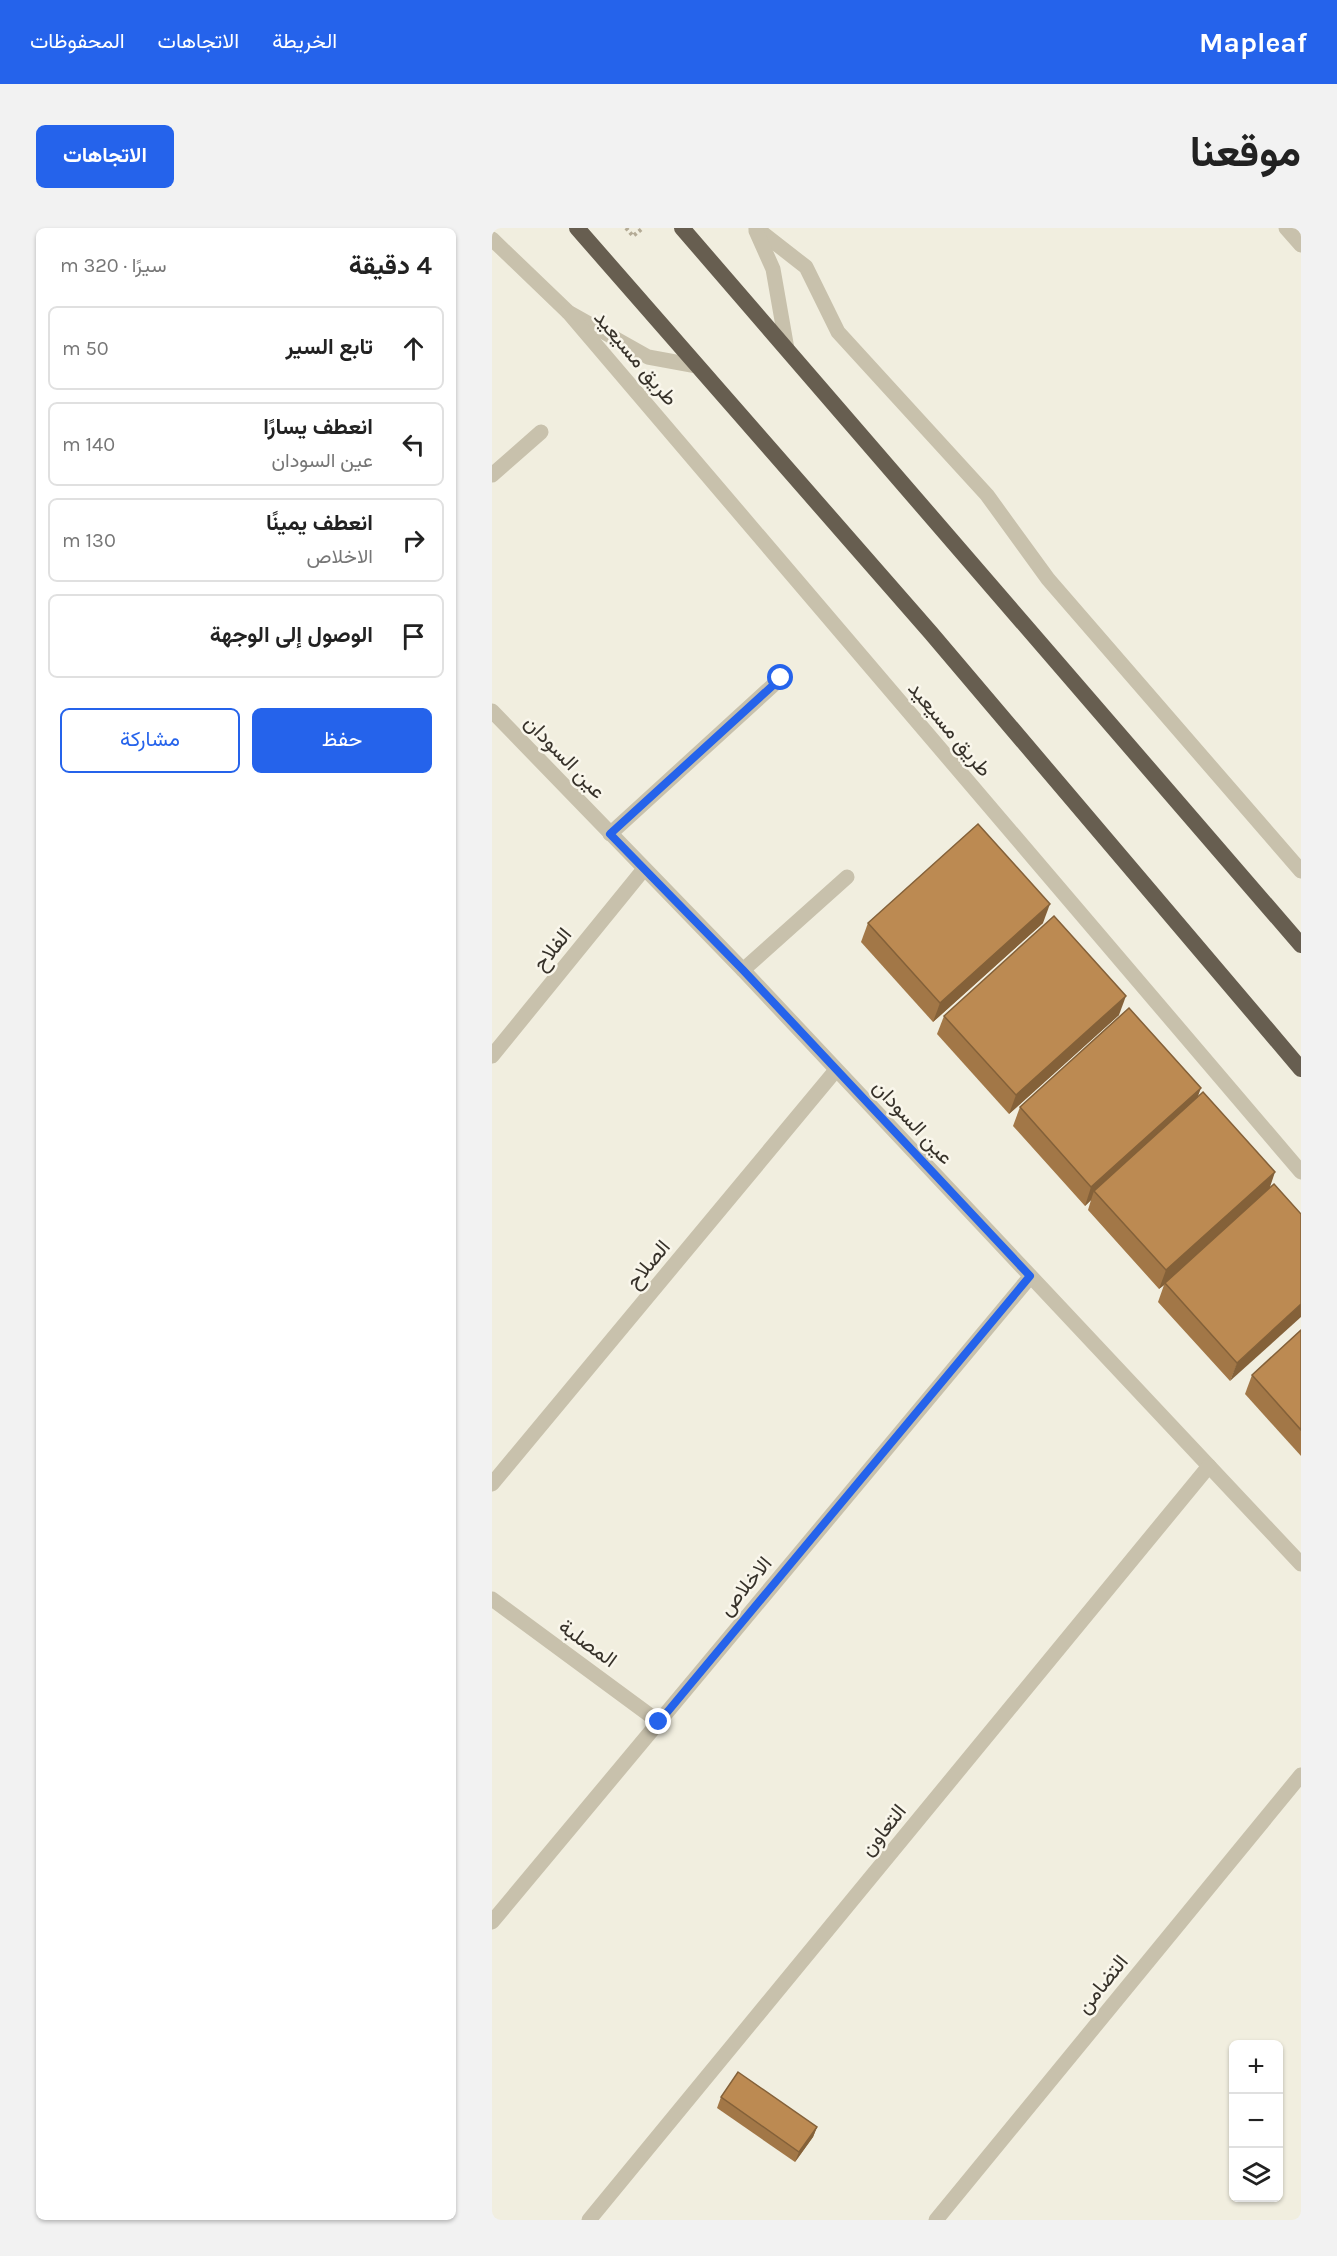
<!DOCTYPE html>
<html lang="ar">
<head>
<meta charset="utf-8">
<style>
  :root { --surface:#fff; --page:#f2f2f2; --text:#222; --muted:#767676; --line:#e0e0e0; --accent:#2563eb }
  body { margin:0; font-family:Karla,Vazirmatn,sans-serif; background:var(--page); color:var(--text); direction:rtl }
  .controls { position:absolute; right:18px; bottom:18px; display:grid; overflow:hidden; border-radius:9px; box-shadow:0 2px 4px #0004 }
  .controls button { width:54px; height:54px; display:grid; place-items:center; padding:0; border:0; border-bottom:2px solid var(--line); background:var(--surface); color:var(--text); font:30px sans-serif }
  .stop { position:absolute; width:18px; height:18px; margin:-14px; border:4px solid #2563eb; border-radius:50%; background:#fff }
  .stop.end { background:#2563eb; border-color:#fff; box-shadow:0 2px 6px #0008 }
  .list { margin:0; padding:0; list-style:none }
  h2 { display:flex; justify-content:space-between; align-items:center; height:78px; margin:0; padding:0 24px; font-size:26px }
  h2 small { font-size:20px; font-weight:400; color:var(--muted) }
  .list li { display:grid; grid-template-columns:39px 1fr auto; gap:18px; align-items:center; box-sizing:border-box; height:84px; margin:0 12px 12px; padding:0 12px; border:2px solid var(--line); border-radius:9px }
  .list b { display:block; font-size:22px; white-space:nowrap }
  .list p { margin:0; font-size:20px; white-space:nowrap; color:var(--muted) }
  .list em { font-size:20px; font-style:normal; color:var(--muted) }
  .actions { display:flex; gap:12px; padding:18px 24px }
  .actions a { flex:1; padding:14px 0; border:2px solid var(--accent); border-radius:9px; text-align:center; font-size:21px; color:var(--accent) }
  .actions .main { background:var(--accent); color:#fff }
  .icon { flex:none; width:33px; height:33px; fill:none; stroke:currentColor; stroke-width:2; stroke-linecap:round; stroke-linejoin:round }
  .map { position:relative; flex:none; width:809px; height:1992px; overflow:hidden; direction:ltr; border-radius:9px }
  header { display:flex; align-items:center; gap:36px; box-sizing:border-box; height:84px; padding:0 30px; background:var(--accent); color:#fff }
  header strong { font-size:28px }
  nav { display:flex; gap:33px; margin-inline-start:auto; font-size:21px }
  .intro { display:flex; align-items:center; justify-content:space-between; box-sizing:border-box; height:144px; padding:0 36px }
  h1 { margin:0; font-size:42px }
  .button { padding:15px 27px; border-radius:9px; background:var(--accent); color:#fff; font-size:21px; font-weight:700 }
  main { display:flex; gap:36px; padding:0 36px }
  aside { flex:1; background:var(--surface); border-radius:9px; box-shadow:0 2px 4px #0004 }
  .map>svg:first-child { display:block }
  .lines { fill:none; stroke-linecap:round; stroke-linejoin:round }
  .path { stroke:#b4ab96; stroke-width:4; stroke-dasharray:3 3; stroke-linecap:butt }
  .minor { stroke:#c8c1ac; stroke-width:15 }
  .trunk { stroke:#675e50; stroke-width:16 }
  .wall { fill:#a27747 }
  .shaded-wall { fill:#846139 }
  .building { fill:#bc8a52; stroke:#846139; stroke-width:1.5 }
  .route { stroke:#2563eb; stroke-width:8 }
  .labels { text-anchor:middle; stroke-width:5; stroke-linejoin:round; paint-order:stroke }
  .street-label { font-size:21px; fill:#37322a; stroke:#f9f6eb }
</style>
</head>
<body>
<header>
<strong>Mapleaf</strong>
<nav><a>الخريطة</a><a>الاتجاهات</a><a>المحفوظات</a></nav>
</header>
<div class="intro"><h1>موقعنا</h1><a class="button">الاتجاهات</a></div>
<main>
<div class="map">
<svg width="809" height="1992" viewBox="0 0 809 1992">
  <rect width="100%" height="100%" fill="#f1eedf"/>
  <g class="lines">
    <polyline class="path" points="134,0 141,8 151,0"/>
    <g class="minor">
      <polyline points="264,0 314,39 346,104 495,267 556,351 809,643"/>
      <polyline points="794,0 809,17"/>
      <polyline points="264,3 281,41 295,121"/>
      <polyline points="0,11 76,84 156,129 205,138"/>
      <polyline points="76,84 809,944"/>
      <polyline points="0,247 49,204"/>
      <polyline points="0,483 251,742 809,1336"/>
      <polyline points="118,606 289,450"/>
      <polyline points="251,742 355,649"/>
      <polyline points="0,828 152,641"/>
      <polyline points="0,1256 344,842"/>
      <polyline points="0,1371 167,1494"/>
      <polyline points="0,1694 538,1049"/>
      <polyline points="97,1992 717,1238"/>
      <polyline points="444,1992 809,1547"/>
    </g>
    <g class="trunk">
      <polyline points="85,0 439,405 809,841"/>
      <polyline points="190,0 809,717"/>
    </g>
  </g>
  <g class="wall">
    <polygon points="376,695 551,695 441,794 369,714"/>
    <polygon points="627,787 517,886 445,806 452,788"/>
    <polygon points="706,869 778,960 809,986 738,1153 666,1074 672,1057 667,1061 596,982 599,972 593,978 521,898 528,879"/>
    <polygon points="809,1102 809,1228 753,1166 760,1147"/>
    <polygon points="229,1869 325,1899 321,1909 303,1934 225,1880"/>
  </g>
  <g class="shaded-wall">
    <polygon points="558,676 551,695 441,794 448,775"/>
    <polygon points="634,768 627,787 517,886 524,867"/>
    <polygon points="709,860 702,879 602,963 599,972 593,978 599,959"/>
    <polygon points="783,944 777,962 673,1055 672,1057 667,1061 674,1042"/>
    <polygon points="809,1076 809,1089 738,1153 745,1135"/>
    <polygon points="325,1899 321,1909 303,1934 307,1924"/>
  </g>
  <g class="building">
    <polygon points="486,596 558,676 448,775 376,695"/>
    <polygon points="562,688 634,768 524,867 452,788"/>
    <polygon points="637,780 709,860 599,959 528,879"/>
    <polygon points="711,864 783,944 674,1042 602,963"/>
    <polygon points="782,956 809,986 809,1076 745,1135 673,1055"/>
    <polygon points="809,1102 809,1202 760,1147"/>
    <polygon points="246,1844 325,1899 307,1924 229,1869"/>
  </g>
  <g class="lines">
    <polyline class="route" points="167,1494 538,1048 251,742 118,606 289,450"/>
  </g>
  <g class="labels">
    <g class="street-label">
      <text transform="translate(144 130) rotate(50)" y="7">طريق مسيعيد</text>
      <text transform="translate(458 501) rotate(50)" y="7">طريق مسيعيد</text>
      <text transform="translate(73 529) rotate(46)" y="7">عين السودان</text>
      <text transform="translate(60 721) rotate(-51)" y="7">الفلاح</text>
      <text transform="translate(421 894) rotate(47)" y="7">عين السودان</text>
      <text transform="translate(156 1036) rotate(-50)" y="7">الصلاح</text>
      <text transform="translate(253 1358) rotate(-50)" y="7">الاخلاص</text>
      <text transform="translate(96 1415) rotate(36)" y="7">المصلبة</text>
      <text transform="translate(391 1602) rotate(-51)" y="7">التعاون</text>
      <text transform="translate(610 1756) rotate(-51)" y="7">التضامن</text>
    </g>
  </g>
</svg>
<div class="controls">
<button>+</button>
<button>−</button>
<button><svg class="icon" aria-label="layers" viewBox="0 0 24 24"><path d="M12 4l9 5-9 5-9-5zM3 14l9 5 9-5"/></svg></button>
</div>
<div class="stop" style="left:289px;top:450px"></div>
<div class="stop end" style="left:167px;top:1494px"></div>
</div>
<aside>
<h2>4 دقيقة<small>سيرًا · 320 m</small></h2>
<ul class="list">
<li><svg class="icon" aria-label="ahead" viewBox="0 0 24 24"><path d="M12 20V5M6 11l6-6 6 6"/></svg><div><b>تابع السير</b></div><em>50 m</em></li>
<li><svg class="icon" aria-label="left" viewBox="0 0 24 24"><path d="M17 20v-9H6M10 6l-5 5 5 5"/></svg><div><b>انعطف يسارًا</b><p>عين السودان</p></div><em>140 m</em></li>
<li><svg class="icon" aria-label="right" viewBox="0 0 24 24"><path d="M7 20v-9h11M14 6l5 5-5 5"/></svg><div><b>انعطف يمينًا</b><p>الاخلاص</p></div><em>130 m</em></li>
<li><svg class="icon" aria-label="arrive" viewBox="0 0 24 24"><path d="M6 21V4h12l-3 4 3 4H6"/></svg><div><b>الوصول إلى الوجهة</b></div></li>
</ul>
<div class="actions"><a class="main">حفظ</a><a>مشاركة</a></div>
</aside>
</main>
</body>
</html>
